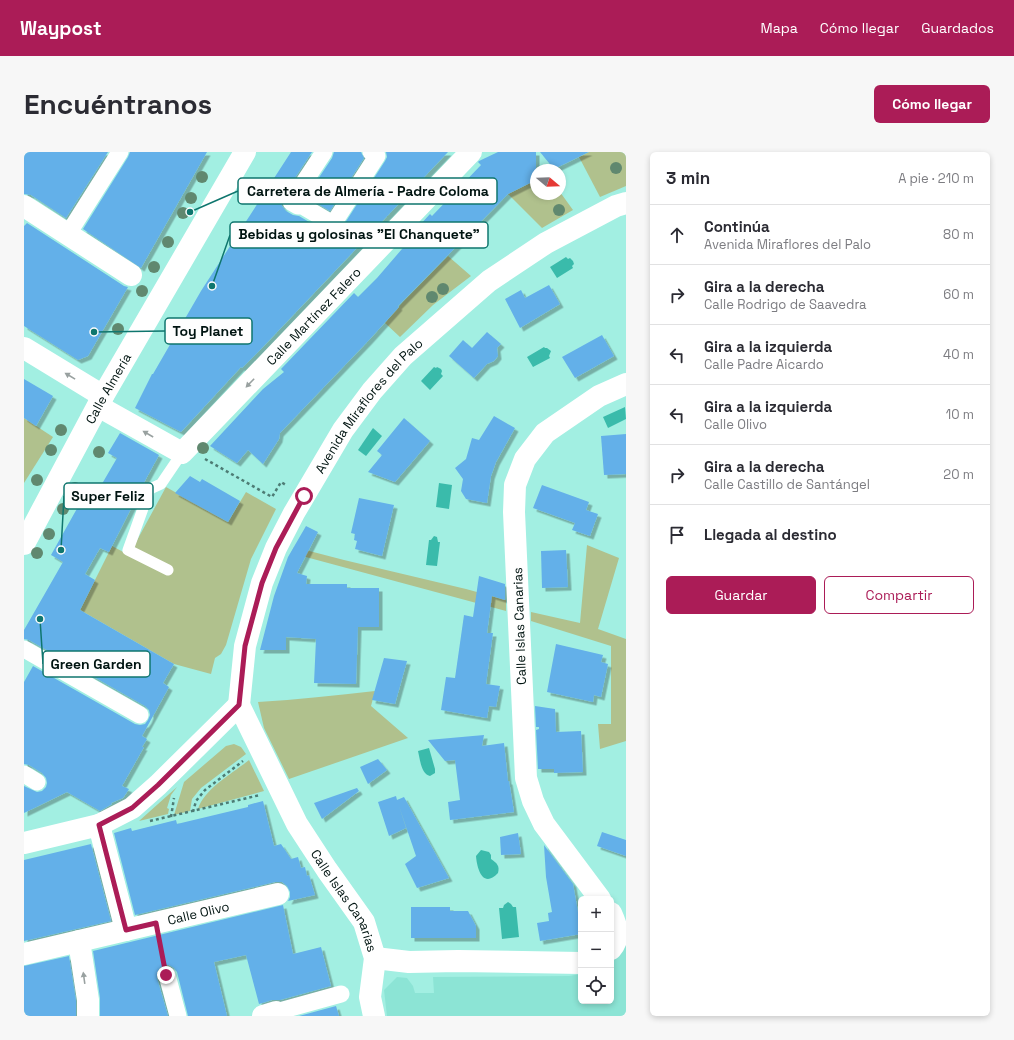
<!DOCTYPE html>
<html lang="es">
<head>
<meta charset="utf-8">
<style>
  :root { --surface:#fff; --page:#f7f7f7; --text:#2b2b33; --muted:#7c7c81; --line:#e1e1e2; --accent:#ab1c57 }
  body { margin:0; font-family:"Space Grotesk",sans-serif; background:var(--page); color:var(--text) }
  .controls { position:absolute; right:12px; bottom:12px; display:grid; overflow:hidden; border-radius:6px; box-shadow:0 2px 6px #0003 }
  .controls button { width:36px; height:36px; display:grid; place-items:center; padding:0; border:0; border-bottom:1px solid var(--line); background:var(--surface); color:var(--text); font:20px sans-serif }
  .compass { position:absolute; left:506px; top:12px; width:36px; height:36px; border-radius:50%; background:var(--surface); box-shadow:0 2px 6px #0003; rotate:109deg }
  .stop { position:absolute; width:12px; height:12px; margin:-9px; border:3px solid #ab1c57; border-radius:50%; background:#fff }
  .stop.end { background:#ab1c57; border-color:#fff; box-shadow:0 1px 4px #0008 }
  .list { margin:0; padding:0; list-style:none }
  h2 { display:flex; justify-content:space-between; align-items:center; height:52px; margin:0; padding:0 16px; font-size:17px }
  h2 small { font-size:13px; font-weight:400; color:var(--muted) }
  .list li { display:grid; grid-template-columns:26px 1fr auto; gap:12px; align-items:center; box-sizing:border-box; height:60px; padding:0 16px; border-top:1px solid var(--line) }
  .list b { display:block; font-size:15px; white-space:nowrap }
  .list p { margin:0; font-size:13px; white-space:nowrap; color:var(--muted) }
  .list em { font-size:13px; font-style:normal; color:var(--muted) }
  .actions { display:flex; gap:8px; padding:12px 16px }
  .actions a { flex:1; padding:9px 0; border:1px solid var(--accent); border-radius:6px; text-align:center; font-size:14px; color:var(--accent) }
  .actions .main { background:var(--accent); color:#fff }
  .icon { flex:none; width:22px; height:22px; fill:none; stroke:currentColor; stroke-width:2; stroke-linecap:round; stroke-linejoin:round }
  .map { position:relative; flex:none; width:602px; height:864px; overflow:hidden; border-radius:6px }
  header { display:flex; align-items:center; gap:24px; box-sizing:border-box; height:56px; padding:0 20px; background:var(--accent); color:#fff }
  header strong { font-size:19px }
  nav { display:flex; gap:22px; margin-inline-start:auto; font-size:14px }
  .intro { display:flex; align-items:center; justify-content:space-between; box-sizing:border-box; height:96px; padding:0 24px }
  h1 { margin:0; font-size:28px }
  .button { padding:10px 18px; border-radius:6px; background:var(--accent); color:#fff; font-size:14px; font-weight:700 }
  main { display:flex; gap:24px; padding:0 24px }
  aside { flex:1; background:var(--surface); border-radius:6px; box-shadow:0 2px 6px #0003 }
  .map>svg:first-child { display:block }
  .built { fill:#8ce4d5 }
  .green { fill:#b0c18d }
  .water { fill:#3abbab }
  .building { fill:#64b0e9; filter:url(#shadow) }
  .lines { fill:none; stroke-linecap:round; stroke-linejoin:round }
  .path { stroke:#4d7c74; stroke-width:2.5; stroke-dasharray:3 3; stroke-linecap:butt }
  .service { stroke:#fff; stroke-width:11 }
  .pedestrian { stroke:#fff; stroke-width:17 }
  .minor { stroke:#fff; stroke-width:22 }
  .primary { stroke:#fff; stroke-width:22 }
  .tree { fill:#60886f }
  .oneway { fill:#99a1a0 }
  .route { stroke:#ab1c57; stroke-width:5 }
  .labels { text-anchor:middle; stroke-width:3; stroke-linejoin:round; paint-order:stroke }
  .street-label { font-size:13px; fill:#001411; stroke:#fefefe }
  .leader { fill:none; stroke:#0f766e; stroke-width:1.5 }
  .callout-dot { fill:#0f766e; stroke:#fefefe; stroke-width:1.5 }
  .callout { fill:#fefefe; stroke:#0f766e; stroke-width:1.5 }
  .callout-label { font-size:14px; text-anchor:middle; font-weight:bold; fill:#001411 }
</style>
</head>
<body>
<header>
<strong>Waypost</strong>
<nav><a>Mapa</a><a>Cómo llegar</a><a>Guardados</a></nav>
</header>
<div class="intro"><h1>Encuéntranos</h1><a class="button">Cómo llegar</a></div>
<main>
<div class="map">
<svg width="602" height="864" viewBox="0 0 602 864">
  <defs>
    <filter id="shadow"><feDropShadow dx="3.5" dy="3.5" stdDeviation="0" flood-color="#0004"/></filter>
  </defs>
  <rect width="100%" height="100%" fill="#a2efe2"/>
  <polygon class="built" points="602,790 602,864 363,864 360,838 373,825 383,826 389,834 391,841 410,841 409,825 545,824 557,822 557,849 587,849 587,811 597,801"/>
  <g class="green">
    <polygon points="565,0 602,0 602,34 576,45 555,5"/>
    <polygon points="512,28 512,42 536,42 536,40 549,58 518,76 484,42"/>
    <polygon points="424,104 447,124 409,153 376,185 361,171 379,150"/>
    <polygon points="0,266 29,285 0,331"/>
    <polygon points="142,335 204,370 222,340 252,357 227,407 202,493 197,502 191,506 187,522 150,512 56,458 88,394 105,403"/>
    <polygon points="563,393 595,406 574,477 602,487 602,589 576,597 574,572 587,572 587,494 507,469 507,460 556,471"/>
    <polygon points="270,395 320,408 442,437 482,448 482,459 267,401"/>
    <path d="M351 539 347 554 384 586 265 627 240 576 234 550C273 548 312 543 351 539Z"/>
    <polygon points="210,592 217,595 222,602 177,636 168,647 166,659 150,663 160,630 202,594"/>
    <path d="M225 608 240 639 174 657C180 637 209 621 225 608Z"/>
    <polygon points="153,635 147,643 143,656 145,657 144,662 115,669"/>
  </g>
  <g class="water">
    <polygon points="542,105 544,107 546,106 549,109 550,112 548,114 549,116 533,126 526,115"/>
    <polygon points="520,195 521,196 523,196 527,199 525,204 526,206 509,215 503,205"/>
    <polygon points="410,215 412,216 413,215 417,217 418,219 417,222 419,224 406,238 397,229"/>
    <polygon points="601,255 602,267 584,276 579,265"/>
    <polygon points="349,276 358,284 342,304 334,298"/>
    <polygon points="415,331 428,333 425,357 412,355"/>
    <polygon points="410,384 413,385 414,390 416,390 413,414 402,413 405,388 407,388"/>
    <path d="M405 596 411 617V621L406 624C397 622 396 607 394 599Z"/>
    <path d="M457 698 465 700 467 703V707C473 711 476 714 474 721 459 737 453 717 452 704Z"/>
    <polygon points="484,750 487,752 489,755 492,755 495,785 478,787 475,756 479,756 480,753"/>
  </g>
  <g class="building">
    <polygon points="0,0 84,0 42,66 7,43 0,42"/>
    <polygon points="106,0 183,0 117,116 59,77 104,5"/>
    <polygon points="267,0 288,0 259,44 257,49 258,54 262,59 269,63 275,64 304,81 309,82 314,81 317,77 361,9 363,5 362,0 424,0 236,198 218,216 217,215 157,280 111,256 128,222 129,222 177,139"/>
    <polygon points="310,0 337,0 340,6 306,59 282,45 308,6"/>
    <polygon points="474,0 512,0 512,28 484,42 374,154 375,155 345,188 256,281 255,287 239,312 224,298 213,311 186,294 239,237 260,220 257,217 330,141 334,145 353,126 384,90 383,89 394,76 394,75 406,62 408,64 457,13 454,10 455,9"/>
    <polygon points="516,0 565,0 530,17"/>
    <polygon points="3,71 100,134 104,135 64,204 54,208 0,174 0,74"/>
    <polygon points="525,133 536,152 496,176 481,147 497,138 501,146"/>
    <polygon points="463,180 477,192 473,196 474,204 470,209 463,212 450,226 425,204 439,188 448,196"/>
    <polygon points="578,183 590,204 551,226 538,205"/>
    <polygon points="0,227 29,244 12,274 0,266"/>
    <polygon points="470,264 491,276 472,310 467,324 463,351 442,347 437,339 439,327 431,316 442,307 448,286 455,288"/>
    <polygon points="380,266 406,289 371,330 344,320 358,303 353,299"/>
    <polygon points="96,281 135,303 123,325 85,400 76,396 61,422 71,428 56,458 150,512 139,531 145,535 118,584 123,587 118,595 120,595 98,634 105,637 99,646 87,651 88,652 76,659 43,640 0,661 0,634 13,640 18,639 22,635 23,631 22,626 18,621 5,613 0,612 0,530 9,514 111,572 116,573 121,572 124,568 126,563 125,558 121,554 5,488 0,487 0,478 39,410 27,403 60,344 68,349 93,306 84,301"/>
    <polygon points="602,282 602,322 580,323 577,284"/>
    <polygon points="166,324 176,330 178,327 216,349 204,370 151,341"/>
    <polygon points="518,333 565,350 562,358 574,362 566,384 548,378 551,371 509,356"/>
    <polygon points="335,346 370,353 358,404 331,397 333,389 330,388 331,382 327,381"/>
    <polygon points="282,374 294,380 273,421 283,424 282,432 323,432 323,436 355,436 355,475 334,475 332,532 290,531 292,487 262,485 262,498 236,498 250,444 264,405"/>
    <polygon points="542,398 544,435 518,436 517,399"/>
    <polygon points="455,424 481,432 481,448 468,444 463,481 469,481 462,532 476,534 472,555 465,554 463,566 417,558 422,525 431,526 440,463 449,465"/>
    <polygon points="532,492 579,503 577,510 584,512 577,545 570,543 569,550 523,540"/>
    <polygon points="360,506 383,509 371,552 348,548"/>
    <polygon points="511,554 531,557 532,580 557,579 559,620 530,621 530,617 514,617 512,578 515,577 515,575 512,575"/>
    <polygon points="460,583 458,594 480,591 484,629 485,629 490,660 426,668 424,650 436,648 431,608 421,609 404,588"/>
    <polygon points="354,607 363,618 344,632 336,615"/>
    <polygon points="333,636 335,639 298,667 290,651"/>
    <polygon points="372,644 373,648 380,645 425,726 393,736 381,712 392,704 375,654 382,676 365,684 354,650"/>
    <polygon points="239,649 250,694 257,692 267,707 274,705 277,716 281,715 283,724 285,723 291,743 264,749 266,745 266,740 263,734 258,730 251,730 111,763 90,681 107,676 108,679 152,668 153,672 224,655 224,653"/>
    <polygon points="578,680 602,688 602,704 573,694"/>
    <polygon points="494,681 497,702 477,703 476,685"/>
    <polygon points="67,692 87,769 0,789 0,708"/>
    <polygon points="520,693 549,732 554,760 557,759 557,782 516,789 513,771 525,769 524,761 528,760 522,725"/>
    <polygon points="259,753 269,802 297,795 307,834 256,848 248,848 235,852 222,803 190,810 203,864 164,864 153,820 150,816 145,813 140,813 136,816 133,821 133,826 144,864 76,864 76,846 69,799"/>
    <polygon points="387,755 426,755 426,759 444,759 452,774 452,786 387,786"/>
    <polygon points="45,804 52,849 52,864 0,864 0,814"/>
    <polygon points="312,854 315,864 275,864"/>
  </g>
  <g class="lines">
    <g class="path">
      <polyline points="181,307 248,345 257,330 262,333"/>
      <polyline points="169,660 172,649 181,638 219,609"/>
      <polyline points="147,665 150,646"/>
      <polyline points="126,669 236,643"/>
      <polyline points="136,791 139,806"/>
    </g>
    <polyline class="service" points="144,418 104,398 126,337 137,332 158,301"/>
    <g class="pedestrian">
      <polyline points="300,0 267,50 274,54 275,52 309,72 353,4 347,0"/>
      <polyline points="44,82 96,0"/>
      <polyline points="0,497 116,563"/>
      <polyline points="0,622 13,630"/>
      <polyline points="143,823 154,864"/>
      <polyline points="252,860 317,842"/>
    </g>
    <g class="minor">
      <polyline points="0,54 107,123"/>
      <polyline points="0,196 79,244"/>
      <path id="s1" d="M74 254 158 301 447 0"/>
      <path id="s2" d="M215 553 221 494 238 431 252 396 270 361 319 278 348 239 379 204 465 129 522 91 592 54 602 51"/>
      <path id="s3" d="M215 553 273 672 303 718 340 770 351 806 346 845 350 864"/>
      <polyline points="75,673 102,778"/>
      <polyline points="0,691 75,673 108,656 134,633 215,553"/>
      <polyline points="576,747 520,672 509,649 502,626 490,360 491,333 501,307 521,281 575,244 602,232"/>
      <path d="M587 761C593 774 597 785 587 797"/>
      <polyline points="55,789 64,848 64,864"/>
      <path id="s4" d="M0 802 254 742"/>
      <polyline points="351,806 385,810 434,809 557,811"/>
      <polyline points="239,864 252,860 253,864"/>
    </g>
    <path class="primary" id="s5" d="M0 392 79 244 221 0"/>
  </g>
  <g class="tree">
    <circle cx="592" cy="16" r="6"/>
    <circle cx="178" cy="25" r="6"/>
    <circle cx="167" cy="46" r="6"/>
    <circle cx="535" cy="58" r="6"/>
    <circle cx="159" cy="61" r="6"/>
    <circle cx="144" cy="90" r="6"/>
    <circle cx="130" cy="115" r="6"/>
    <circle cx="419" cy="137" r="6"/>
    <circle cx="118" cy="139" r="6"/>
    <circle cx="408" cy="145" r="6"/>
    <circle cx="94" cy="177" r="6"/>
    <circle cx="37" cy="278" r="6"/>
    <circle cx="179" cy="296" r="6"/>
    <circle cx="27" cy="298" r="6"/>
    <circle cx="75" cy="300" r="6"/>
    <circle cx="13" cy="328" r="6"/>
    <circle cx="51" cy="336" r="6"/>
    <circle cx="39" cy="357" r="6"/>
    <circle cx="25" cy="382" r="6"/>
    <circle cx="13" cy="401" r="6"/>
  </g>
  <defs><path id="oneway-solid" d="M-6-.8H1V-3.2L6.5 0L1 3.2V.8H-6Z"/></defs>
  <g class="oneway">
    <use href="#oneway-solid" transform="translate(46 224) rotate(-149)"/>
    <use href="#oneway-solid" transform="translate(226 231) rotate(134)"/>
    <use href="#oneway-solid" transform="translate(124 282) rotate(-150)"/>
    <use href="#oneway-solid" transform="translate(60 826) rotate(-98)"/>
  </g>
  <g class="lines">
    <polyline class="route" points="142,823 132,771 102,778 75,673 108,656 134,633 215,553 221,494 238,431 252,396 280,344"/>
  </g>
  <g class="labels">
    <g class="street-label">
      <text dy="5" stroke="none"><textPath href="#s1" startOffset="286">Calle Martínez Falero</textPath></text>
      <text dy="5" stroke="none"><textPath href="#s5" startOffset="177">Calle Almería</textPath></text>
      <text dy="5" stroke="none"><textPath href="#s2" startOffset="333">Avenida Miraflores del Palo</textPath></text>
      <text transform="translate(495 474) rotate(-92)" y="5">Calle Islas Canarias</text>
      <text dy="5" stroke="none"><textPath href="#s3" startOffset="223">Calle Islas Canarias</textPath></text>
      <text dy="5" stroke="none"><textPath href="#s4" startOffset="179">Calle Olivo</textPath></text>
    </g>
  </g>
  <path class="leader" d="M166 60L214 39M188 134L206 83M70 180L141 179M37 398L40 344M16 467L19 512"/>
  <g class="callout-dot">
    <circle cx="166" cy="60" r="4"/>
    <circle cx="188" cy="134" r="4"/>
    <circle cx="70" cy="180" r="4"/>
    <circle cx="37" cy="398" r="4"/>
    <circle cx="16" cy="467" r="4"/>
  </g>
  <g class="callout">
    <rect x="214" y="26" width="259" height="26" rx="4"/>
    <rect x="206" y="70" width="258" height="26" rx="4"/>
    <rect x="141" y="166" width="87" height="26" rx="4"/>
    <rect x="40" y="331" width="89" height="26" rx="4"/>
    <rect x="19" y="499" width="107" height="26" rx="4"/>
  </g>
  <g class="callout-label">
    <text x="344" y="44">Carretera de Almería - Padre Coloma</text>
    <text x="335" y="87">Bebidas y golosinas "El Chanquete"</text>
    <text x="184" y="184">Toy Planet</text>
    <text x="84" y="349">Super Feliz</text>
    <text x="72" y="517">Green Garden</text>
  </g>
</svg>
<div class="controls">
<button>+</button>
<button>−</button>
<button><svg class="icon" aria-label="locate" viewBox="0 0 24 24"><circle cx="12" cy="12" r="6"/><path d="M12 2v4M12 18v4M2 12h4M18 12h4"/></svg></button>
</div>
<svg class="compass" viewBox="-18 -18 36 36"><path d="M0-13l5 13h-10z" fill="#e53935"/><path d="M0 13l5-13h-10z" fill="#7c7c81"/></svg>
<div class="stop" style="left:280px;top:344px"></div>
<div class="stop end" style="left:142px;top:823px"></div>
</div>
<aside>
<h2>3 min<small>A pie · 210 m</small></h2>
<ul class="list">
<li><svg class="icon" aria-label="ahead" viewBox="0 0 24 24"><path d="M12 20V5M6 11l6-6 6 6"/></svg><div><b>Continúa</b><p>Avenida Miraflores del Palo</p></div><em>80 m</em></li>
<li><svg class="icon" aria-label="right" viewBox="0 0 24 24"><path d="M7 20v-9h11M14 6l5 5-5 5"/></svg><div><b>Gira a la derecha</b><p>Calle Rodrigo de Saavedra</p></div><em>60 m</em></li>
<li><svg class="icon" aria-label="left" viewBox="0 0 24 24"><path d="M17 20v-9H6M10 6l-5 5 5 5"/></svg><div><b>Gira a la izquierda</b><p>Calle Padre Aicardo</p></div><em>40 m</em></li>
<li><svg class="icon" aria-label="left" viewBox="0 0 24 24"><path d="M17 20v-9H6M10 6l-5 5 5 5"/></svg><div><b>Gira a la izquierda</b><p>Calle Olivo</p></div><em>10 m</em></li>
<li><svg class="icon" aria-label="right" viewBox="0 0 24 24"><path d="M7 20v-9h11M14 6l5 5-5 5"/></svg><div><b>Gira a la derecha</b><p>Calle Castillo de Santángel</p></div><em>20 m</em></li>
<li><svg class="icon" aria-label="arrive" viewBox="0 0 24 24"><path d="M6 21V4h12l-3 4 3 4H6"/></svg><div><b>Llegada al destino</b></div></li>
</ul>
<div class="actions"><a class="main">Guardar</a><a>Compartir</a></div>
</aside>
</main>
</body>
</html>
